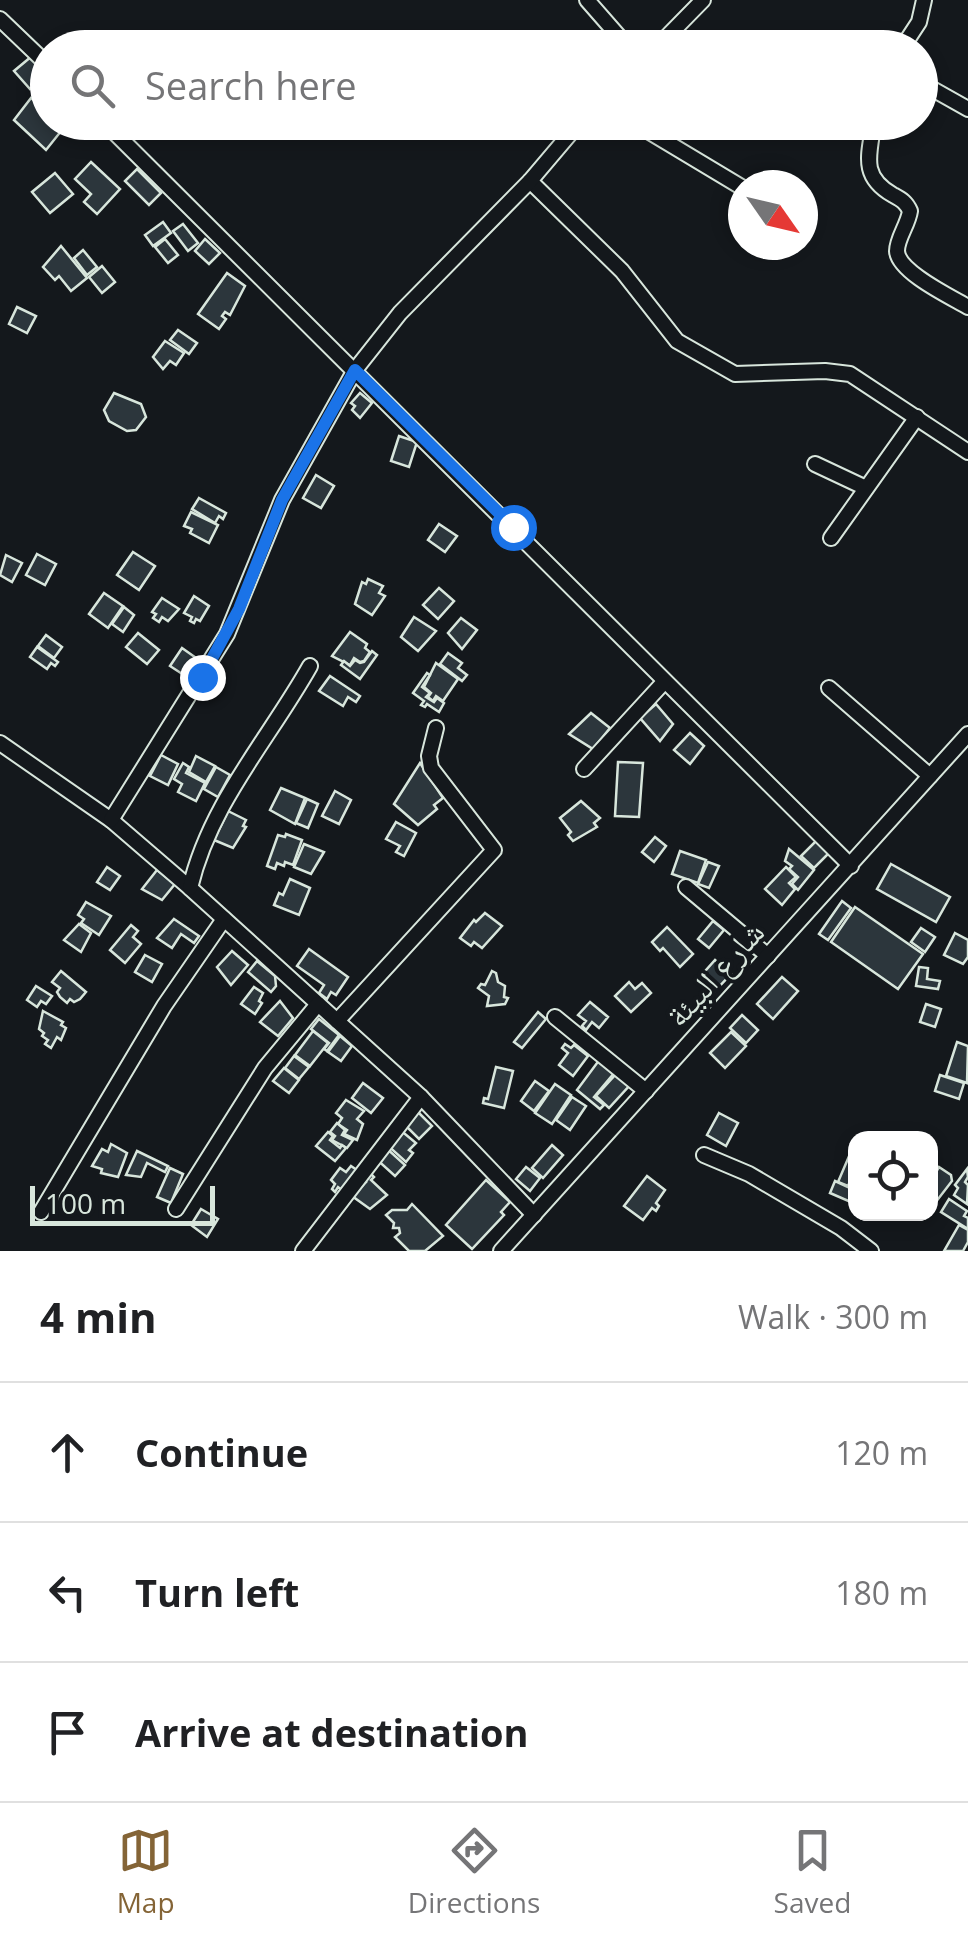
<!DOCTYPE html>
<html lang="en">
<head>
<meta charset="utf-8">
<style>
  :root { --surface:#fff; --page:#f2f2f2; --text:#202124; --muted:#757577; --line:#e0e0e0; --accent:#846436 }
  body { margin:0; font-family:"Open Sans","Noto Naskh Arabic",sans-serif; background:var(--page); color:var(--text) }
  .controls { position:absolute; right:30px; bottom:30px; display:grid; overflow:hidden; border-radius:20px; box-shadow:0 5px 15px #0003 }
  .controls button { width:90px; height:90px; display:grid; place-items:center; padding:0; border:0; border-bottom:2px solid var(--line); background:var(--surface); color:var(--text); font:50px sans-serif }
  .compass { position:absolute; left:728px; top:170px; width:90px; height:90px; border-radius:50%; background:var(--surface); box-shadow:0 5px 15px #0003; rotate:124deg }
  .scale { position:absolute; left:30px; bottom:25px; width:185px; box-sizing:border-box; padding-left:10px; border:5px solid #d8e6dc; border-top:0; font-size:28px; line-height:35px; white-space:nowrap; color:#d8e6dc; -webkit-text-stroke:8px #14181c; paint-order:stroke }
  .stop { position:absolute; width:30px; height:30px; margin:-22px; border:8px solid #1a73e8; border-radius:50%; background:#fff }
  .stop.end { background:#1a73e8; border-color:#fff; box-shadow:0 2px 10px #0008 }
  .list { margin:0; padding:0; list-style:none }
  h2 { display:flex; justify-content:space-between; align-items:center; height:130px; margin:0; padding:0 40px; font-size:42px }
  h2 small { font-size:32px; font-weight:400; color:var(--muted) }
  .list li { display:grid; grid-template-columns:65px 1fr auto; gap:30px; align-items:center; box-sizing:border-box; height:140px; padding:0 40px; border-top:2px solid var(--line) }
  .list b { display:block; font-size:38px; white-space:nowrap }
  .list em { font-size:32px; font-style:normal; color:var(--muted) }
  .icon { flex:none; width:55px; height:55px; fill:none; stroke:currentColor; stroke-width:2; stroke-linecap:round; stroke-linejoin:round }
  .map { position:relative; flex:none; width:968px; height:1251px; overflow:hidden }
  .search { position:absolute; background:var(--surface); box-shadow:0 5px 15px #0003; left:30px; right:30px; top:30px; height:110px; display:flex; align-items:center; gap:25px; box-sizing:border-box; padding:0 35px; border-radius:55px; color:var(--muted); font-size:38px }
  .sheet { height:550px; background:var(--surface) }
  nav { display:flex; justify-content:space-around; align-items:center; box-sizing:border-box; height:140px; border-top:2px solid var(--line); background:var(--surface); font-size:28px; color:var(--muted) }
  nav a { display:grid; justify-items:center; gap:5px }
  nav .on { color:var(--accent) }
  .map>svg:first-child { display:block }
  .building { fill:#2c363c; stroke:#d8e6dc; stroke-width:2.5 }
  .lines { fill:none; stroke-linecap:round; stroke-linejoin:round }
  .minor-casing { stroke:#d8e6dc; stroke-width:18 }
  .minor { stroke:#14181c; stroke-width:14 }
  .route { stroke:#1a73e8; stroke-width:12 }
  .labels { text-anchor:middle; stroke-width:8; stroke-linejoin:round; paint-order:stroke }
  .street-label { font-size:32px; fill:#d8e6dc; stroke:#14181c }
</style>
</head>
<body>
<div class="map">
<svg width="968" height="1251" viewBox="0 0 968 1251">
  <rect width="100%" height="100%" fill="#14181c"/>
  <g class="building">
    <polygon points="32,56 48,73 48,82 45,84 41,80 30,89 14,71"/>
    <polygon points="31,98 48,111 48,122 66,125 46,150 14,120"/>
    <polygon points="91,162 120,189 97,214 84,202 91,194 75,179"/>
    <polygon points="137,169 161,193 149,205 125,181"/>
    <polygon points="55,173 73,194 50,213 32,192"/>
    <polygon points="163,222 171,233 153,246 145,235"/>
    <polygon points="183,224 198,243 188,251 173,231"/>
    <polygon points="165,239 178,255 168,263 155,247"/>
    <polygon points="205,239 220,253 209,264 195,251"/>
    <polygon points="61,246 87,278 71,291 59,276 55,280 43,267"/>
    <polygon points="83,250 97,267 87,275 74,258"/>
    <polygon points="102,266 115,282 102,293 89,277"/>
    <polygon points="227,273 245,286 230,315 225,312 222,316 226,319 219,329 198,314"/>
    <polygon points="17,307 36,316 27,333 9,324"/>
    <polygon points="178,330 197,343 189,354 170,340"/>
    <polygon points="165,341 184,353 176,365 170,361 163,369 153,357"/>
    <polygon points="114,393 141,404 146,417 136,430 127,431 109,421 104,410"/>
    <polygon points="360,393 372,403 360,418 352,410 355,406 351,403"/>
    <polygon points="399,436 417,442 409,467 391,461"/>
    <polygon points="316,475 334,486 321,508 303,498"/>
    <polygon points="199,498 226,513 223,519 219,516 215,523 192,509"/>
    <polygon points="191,512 218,525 209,543 190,533 192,529 184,526"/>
    <polygon points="439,524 457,536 445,552 428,540"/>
    <polygon points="133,552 155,566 139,590 117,575"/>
    <polygon points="37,554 56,564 45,585 26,575"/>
    <polygon points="6,555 22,563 12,582 0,575"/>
    <polygon points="368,579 383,586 379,593 385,596 372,615 355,604 362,582 366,584"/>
    <polygon points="439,588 454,601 438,619 423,605"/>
    <polygon points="104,593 123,606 108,628 89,614"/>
    <polygon points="194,596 209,606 200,621 196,619 194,623 190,621 192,617 184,613"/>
    <polygon points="162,598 179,609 168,621 162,617 159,622 153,618 156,614 152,612"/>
    <polygon points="124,607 134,615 123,632 112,624"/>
    <polygon points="414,617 436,631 418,651 401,637"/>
    <polygon points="461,618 477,630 462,649 448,633"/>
    <polygon points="350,632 367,644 365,648 370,652 364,661 360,662 354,658 350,665 332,656"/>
    <polygon points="138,633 159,650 147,664 126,647"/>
    <polygon points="46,635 62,647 54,658 38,646"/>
    <polygon points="37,647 58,662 55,666 51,663 47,669 30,657"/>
    <polygon points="182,648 199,660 187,677 170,666"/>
    <polygon points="372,651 377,655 360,679 341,665 344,661 350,666 355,660 360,663 364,662"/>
    <polygon points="448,653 462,663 458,668 467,675 462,681 440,664"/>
    <polygon points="436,663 458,679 443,701 436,696 433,701 428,697 431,693 424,687"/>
    <polygon points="427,673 430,675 422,687 430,693 426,697 434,702 437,698 444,703 439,712 427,704 425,707 421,705 424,701 413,693"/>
    <polygon points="330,676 360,696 356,702 348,697 343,706 319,691"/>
    <polygon points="656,704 673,724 660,741 640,718"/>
    <polygon points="591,713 610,728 593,749 569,734"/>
    <polygon points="690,733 704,746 690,764 674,750"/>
    <polygon points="161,755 178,764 168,785 150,776"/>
    <polygon points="196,756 215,766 206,782 189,772"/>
    <polygon points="618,762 643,763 639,817 615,816"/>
    <polygon points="183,763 189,767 186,773 205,783 196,801 178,792 182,784 174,779"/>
    <polygon points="420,763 443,798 434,805 437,809 418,825 394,804"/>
    <polygon points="216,767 230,775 218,797 204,789"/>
    <polygon points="281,788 305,798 295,824 270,810"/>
    <polygon points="335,791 351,800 339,824 322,816"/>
    <polygon points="307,799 318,804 308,828 296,823"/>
    <polygon points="581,801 600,818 594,823 597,827 573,841 568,835 571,832 560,818"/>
    <polygon points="228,811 246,820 243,826 246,827 233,848 214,840"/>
    <polygon points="396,822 416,833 404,856 396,852 400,846 386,839"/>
    <polygon points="286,834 302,840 293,865 285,862 284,866 277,863 275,869 267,866 278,835 285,837"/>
    <polygon points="655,837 666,846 654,862 642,852"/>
    <polygon points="816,841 829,853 814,868 801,856"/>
    <polygon points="304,844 324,852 311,874 294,867"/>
    <polygon points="789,849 814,870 798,890 792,884 798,877 789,869 792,866 785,861"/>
    <polygon points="680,851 706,860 698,883 672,874"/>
    <polygon points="708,862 719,866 709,888 698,884"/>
    <polygon points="891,864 950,897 936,922 877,889"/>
    <polygon points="107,867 120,876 110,890 97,882"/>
    <polygon points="786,867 796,877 789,883 795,889 782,905 765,889"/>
    <polygon points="157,870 175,884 162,900 142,889"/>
    <polygon points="290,879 310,888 299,915 274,905 279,893 283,895"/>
    <polygon points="842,901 851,908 828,940 819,934"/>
    <polygon points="86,902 111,916 99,935 81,923 84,919 78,915"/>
    <polygon points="855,907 923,954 898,989 831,942"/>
    <polygon points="485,913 502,926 482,948 474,942 471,946 460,938 474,920 476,922"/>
    <polygon points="174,919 199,936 194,943 181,934 172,948 157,938"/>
    <polygon points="713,921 724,930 709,948 698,939"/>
    <polygon points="79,924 91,933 81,952 64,940"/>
    <polygon points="131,925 138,931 133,937 141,944 125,963 110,950"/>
    <polygon points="667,927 693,954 680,967 663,948 660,951 652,942"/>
    <polygon points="921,928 935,937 925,952 911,942"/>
    <polygon points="955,933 968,940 968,957 963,964 944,955"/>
    <polygon points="309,949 348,977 336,995 331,992 327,999 319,993 324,985 297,966"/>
    <polygon points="232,951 248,965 231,985 217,967"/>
    <polygon points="145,955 162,964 152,982 135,972"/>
    <polygon points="715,960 731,974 714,992 699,978"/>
    <polygon points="257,961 275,976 276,986 271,992 248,972"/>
    <polygon points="919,967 928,968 927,979 940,981 938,989 916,986"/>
    <polygon points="61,971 86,992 80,999 74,1002 70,999 67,1003 60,997 57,992 60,988 52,982"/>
    <polygon points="492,971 496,973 498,982 505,986 504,997 508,998 505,1004 487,1006 489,996 478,988 481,984 485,985"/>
    <polygon points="782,977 798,991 773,1019 757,1004"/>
    <polygon points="629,982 635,989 642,983 651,993 631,1012 615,996"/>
    <polygon points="36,986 52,996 46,1004 41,1001 37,1007 27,1000"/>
    <polygon points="254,987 263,993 259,1001 262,1003 255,1014 241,1004"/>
    <polygon points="280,1001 293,1018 278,1036 260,1022"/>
    <polygon points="590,1002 608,1017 599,1028 592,1022 586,1030 582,1026 586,1021 578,1015"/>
    <polygon points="926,1004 941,1009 935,1027 920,1022"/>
    <polygon points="43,1011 63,1022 61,1025 66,1028 61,1040 57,1037 51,1048 45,1044 48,1040 42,1036 44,1033 39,1029"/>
    <polygon points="538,1012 546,1019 522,1048 514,1042"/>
    <polygon points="742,1015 758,1030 746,1043 730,1028"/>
    <polygon points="319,1019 339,1035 327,1051 324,1049 329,1043 311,1029"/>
    <polygon points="313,1031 328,1043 310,1066 295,1055"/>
    <polygon points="731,1032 746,1046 725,1068 710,1053"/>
    <polygon points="340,1036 352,1046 341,1061 328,1052"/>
    <polygon points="957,1042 968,1046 967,1083 946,1076"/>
    <polygon points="565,1044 571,1048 574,1045 588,1056 573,1076 559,1065 568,1053 562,1048"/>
    <polygon points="294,1056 309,1067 299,1079 285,1068"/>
    <polygon points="600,1059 615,1072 594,1097 604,1105 600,1109 577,1090"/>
    <polygon points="496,1067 513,1071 504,1108 483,1103 484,1098 488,1099"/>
    <polygon points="284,1068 299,1080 289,1093 273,1081"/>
    <polygon points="617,1073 630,1085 609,1108 596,1096"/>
    <polygon points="940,1075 964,1083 959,1099 935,1091"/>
    <polygon points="535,1081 549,1091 534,1111 521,1101"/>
    <polygon points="363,1083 383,1098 371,1113 352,1098"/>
    <polygon points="555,1084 571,1095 552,1124 535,1113"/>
    <polygon points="572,1097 586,1106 570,1130 556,1120"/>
    <polygon points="346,1100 364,1111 357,1119 363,1124 357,1140 344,1134 347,1130 338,1124 342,1118 336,1113"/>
    <polygon points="416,1110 432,1126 419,1139 403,1123"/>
    <polygon points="719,1113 738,1123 726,1146 707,1135"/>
    <polygon points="337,1123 345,1130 342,1135 353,1140 347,1148 332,1140 335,1136 330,1132"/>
    <polygon points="399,1129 416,1143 409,1150 413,1153 406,1162 386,1144"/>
    <polygon points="328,1132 333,1136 330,1140 340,1148 342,1145 346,1148 335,1161 316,1146"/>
    <polygon points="111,1144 127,1153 118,1177 101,1173 102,1169 92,1166 102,1149 108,1152"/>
    <polygon points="552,1145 563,1155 543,1178 532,1168"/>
    <polygon points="384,1146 405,1165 395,1176 374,1157"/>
    <polygon points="137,1151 168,1166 165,1172 147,1163 141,1177 126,1175"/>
    <polygon points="850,1154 856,1157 856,1168 848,1186 838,1182"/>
    <polygon points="351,1166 357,1170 343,1191 338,1187 335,1192 332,1189 335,1184 331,1180 340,1168 346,1172"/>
    <polygon points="526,1167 540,1178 530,1191 516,1179"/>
    <polygon points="939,1167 951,1175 952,1181 932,1207 930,1182"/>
    <polygon points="170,1168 183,1174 171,1203 157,1197"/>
    <polygon points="967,1169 968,1177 965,1182 968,1185 967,1204 954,1195 958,1188 955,1185"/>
    <polygon points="368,1171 374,1177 371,1180 387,1195 370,1209 352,1196 366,1182 361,1177"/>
    <polygon points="647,1176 665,1190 656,1203 659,1206 656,1211 652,1208 643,1220 624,1206"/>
    <polygon points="486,1180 510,1202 501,1212 504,1215 472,1249 446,1225"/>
    <polygon points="835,1181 848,1187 850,1183 856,1185 853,1203 830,1193"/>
    <polygon points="949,1199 967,1211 964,1216 968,1218 968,1229 941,1212"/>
    <polygon points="412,1204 443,1236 425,1251 409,1251 395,1237 400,1233 399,1228 393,1228 394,1223 386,1215 392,1210 407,1210"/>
    <polygon points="201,1209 218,1219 207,1237 191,1225"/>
    <polygon points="959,1225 968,1230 968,1242 963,1251 944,1251"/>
  </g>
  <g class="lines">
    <g class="minor-casing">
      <g id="minor">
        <polyline points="587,0 629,48"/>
        <polyline points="0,19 48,65"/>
        <polyline points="656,48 703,0"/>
        <polyline points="902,48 919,22 924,0"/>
        <polyline points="920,82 968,109"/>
        <polyline points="104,122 851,866"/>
        <polyline points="633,122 743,188"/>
        <path d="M874 122C869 155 860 176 893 195 902 200 906 202 910 211 908 225 897 238 897 251 898 272 951 297 968 307"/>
        <polyline points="530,181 622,271 677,341 735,374 825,371 850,374 968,452"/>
        <polyline points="815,464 866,488"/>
        <polyline points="831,538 917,417"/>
        <polyline points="829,688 930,776"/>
        <polyline points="0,743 111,820 190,888 421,1097 534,1215"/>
        <polyline points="584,769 664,682"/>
        <polyline points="111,820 227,634 282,500 355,370 400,313 530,181 580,122"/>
        <polyline points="686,887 768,956"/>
        <path d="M190 888C210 803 269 739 310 666"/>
        <polyline points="555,1017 646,1091"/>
        <polyline points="337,1021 494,850 431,768 429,756 436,728"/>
        <polyline points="704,1155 749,1174 841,1228 871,1251"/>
        <polyline points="176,1209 265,1068 318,1004"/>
        <polyline points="41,1212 164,1006 224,919"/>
        <polyline points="303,1251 421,1097"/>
        <polyline points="501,1251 968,734"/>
      </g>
    </g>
    <use href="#minor" class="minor"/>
  </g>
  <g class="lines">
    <polyline class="route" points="202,677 239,609 282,500 355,370 513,527"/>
  </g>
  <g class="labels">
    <g class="street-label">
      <text transform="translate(715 974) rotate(-48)" y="11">شارع البيئة</text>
    </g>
  </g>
</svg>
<div class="controls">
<button><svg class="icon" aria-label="locate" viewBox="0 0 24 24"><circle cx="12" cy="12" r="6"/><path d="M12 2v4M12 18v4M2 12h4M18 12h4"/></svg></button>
</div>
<svg class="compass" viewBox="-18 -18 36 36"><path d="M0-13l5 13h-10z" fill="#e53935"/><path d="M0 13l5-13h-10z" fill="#757577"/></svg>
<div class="scale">100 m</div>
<div class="stop" style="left:513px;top:527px"></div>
<div class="stop end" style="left:202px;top:677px"></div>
<div class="search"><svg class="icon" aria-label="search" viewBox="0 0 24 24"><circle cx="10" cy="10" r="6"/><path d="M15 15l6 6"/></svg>Search here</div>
</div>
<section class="sheet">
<h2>4 min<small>Walk · 300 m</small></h2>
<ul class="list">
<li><svg class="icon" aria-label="ahead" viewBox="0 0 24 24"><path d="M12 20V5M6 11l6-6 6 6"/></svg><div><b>Continue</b></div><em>120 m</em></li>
<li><svg class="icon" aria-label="left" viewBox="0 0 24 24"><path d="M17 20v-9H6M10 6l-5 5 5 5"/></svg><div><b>Turn left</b></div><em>180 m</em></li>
<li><svg class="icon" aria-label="arrive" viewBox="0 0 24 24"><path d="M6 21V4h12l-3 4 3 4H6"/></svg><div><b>Arrive at destination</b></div></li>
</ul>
</section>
<nav>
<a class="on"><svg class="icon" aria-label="map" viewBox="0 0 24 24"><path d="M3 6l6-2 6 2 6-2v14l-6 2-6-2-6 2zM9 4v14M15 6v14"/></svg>Map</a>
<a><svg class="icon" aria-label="directions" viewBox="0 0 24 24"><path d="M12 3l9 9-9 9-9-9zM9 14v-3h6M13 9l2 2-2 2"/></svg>Directions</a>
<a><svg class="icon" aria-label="saved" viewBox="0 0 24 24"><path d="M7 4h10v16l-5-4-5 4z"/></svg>Saved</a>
</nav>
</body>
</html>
